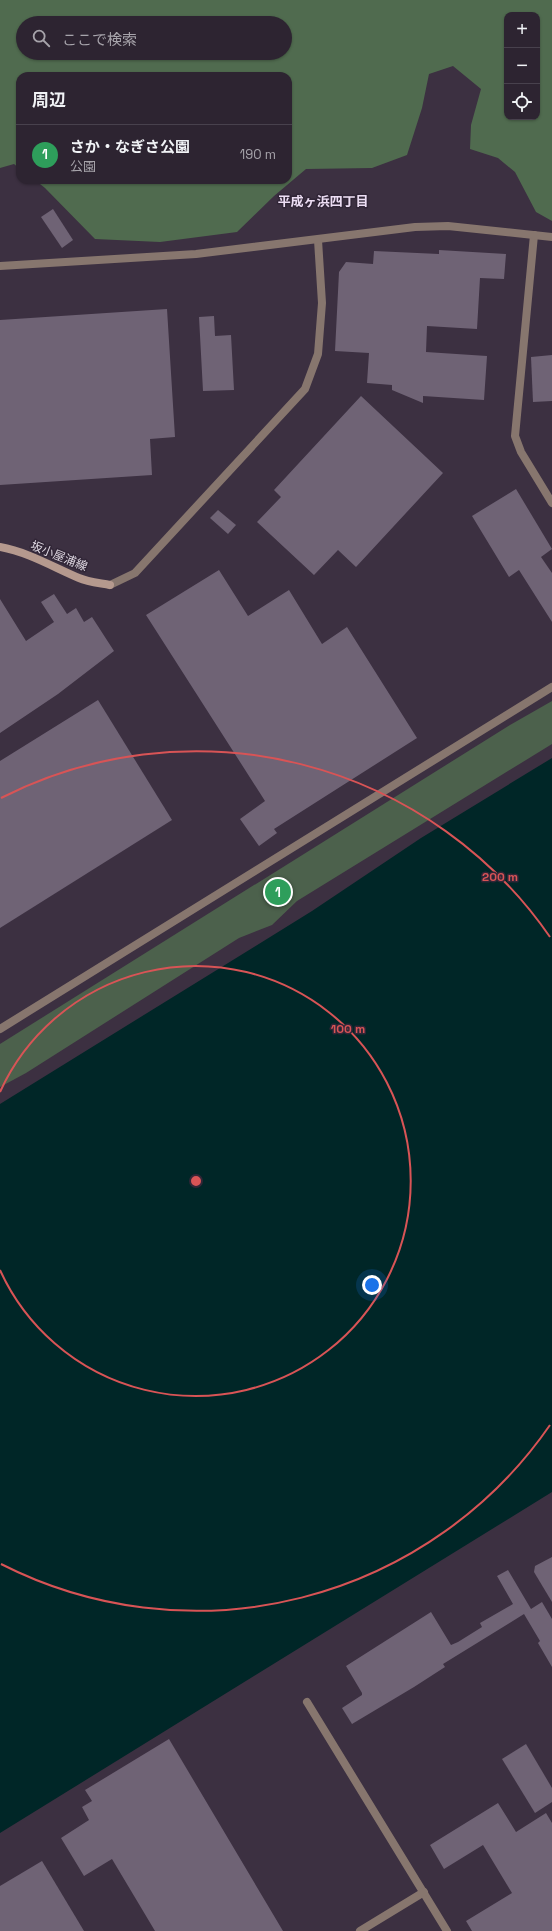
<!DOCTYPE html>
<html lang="ja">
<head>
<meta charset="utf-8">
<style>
  :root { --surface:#2d2431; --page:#39303d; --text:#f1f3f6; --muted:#a7a4ab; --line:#48414d; --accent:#f29aaf }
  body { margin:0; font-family:"Space Grotesk","Noto Sans JP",sans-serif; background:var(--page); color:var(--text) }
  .controls { position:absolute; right:12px; top:12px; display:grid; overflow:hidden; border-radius:8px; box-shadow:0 1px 3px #0004 }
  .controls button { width:36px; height:36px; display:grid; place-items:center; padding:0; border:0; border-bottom:1px solid var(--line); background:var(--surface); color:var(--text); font:20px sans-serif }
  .you { position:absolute; left:372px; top:1285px; width:14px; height:14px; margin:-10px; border:3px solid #fff; border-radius:50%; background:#1a73e8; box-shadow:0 0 0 6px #1a73e833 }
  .badge { display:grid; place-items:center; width:26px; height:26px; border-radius:50%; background:var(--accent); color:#fff; font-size:13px; font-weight:700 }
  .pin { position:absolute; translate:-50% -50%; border:2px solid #fff; box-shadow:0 1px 4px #0006 }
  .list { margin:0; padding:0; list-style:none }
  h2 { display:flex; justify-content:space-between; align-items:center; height:52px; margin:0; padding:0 16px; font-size:17px }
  h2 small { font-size:13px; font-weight:400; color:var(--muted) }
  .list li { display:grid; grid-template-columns:26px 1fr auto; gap:12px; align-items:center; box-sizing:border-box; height:60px; padding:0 16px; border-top:1px solid var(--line) }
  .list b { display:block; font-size:15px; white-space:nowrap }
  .list p { margin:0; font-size:13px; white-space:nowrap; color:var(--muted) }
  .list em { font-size:13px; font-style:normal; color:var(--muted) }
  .icon { flex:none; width:22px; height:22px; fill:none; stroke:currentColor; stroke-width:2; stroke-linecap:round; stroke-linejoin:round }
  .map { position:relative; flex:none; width:552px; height:1931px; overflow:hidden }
  .search { position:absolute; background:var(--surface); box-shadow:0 1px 3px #0004; left:16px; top:16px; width:276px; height:44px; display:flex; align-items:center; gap:10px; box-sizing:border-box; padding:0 14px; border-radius:22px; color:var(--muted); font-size:15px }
  .panel { position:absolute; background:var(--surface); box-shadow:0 1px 3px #0004; left:16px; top:72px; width:276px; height:112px; border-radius:12px }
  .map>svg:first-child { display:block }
  .green { fill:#4c614c }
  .forest { fill:#506b4f; fill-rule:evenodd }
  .water { fill:#002627 }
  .building { fill:#6f6375 }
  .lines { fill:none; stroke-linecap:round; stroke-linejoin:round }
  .tertiary { stroke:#87766e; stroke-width:8 }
  .secondary { stroke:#b5998e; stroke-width:8 }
  .ring { fill:none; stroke:#d85456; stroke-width:2 }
  .labels { text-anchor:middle; stroke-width:3; stroke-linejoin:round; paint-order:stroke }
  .street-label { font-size:12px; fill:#ded7e1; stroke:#312637 }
  .neighbourhood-label { font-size:13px; font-weight:bold; fill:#eddef4; stroke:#312637 }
  .centre { fill:#d85456; stroke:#312637; stroke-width:2 }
  .ring-label { font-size:12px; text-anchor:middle; font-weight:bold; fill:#d85456; stroke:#312637; stroke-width:3; stroke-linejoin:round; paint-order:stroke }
</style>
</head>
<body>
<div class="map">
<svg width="552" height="1931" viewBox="0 0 552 1931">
  <rect width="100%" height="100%" fill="#3c3041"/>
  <polygon class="green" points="552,701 552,744 297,901 272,925 239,938 26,1073 0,1087 0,1044 510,725"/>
  <path class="forest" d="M0 0H552V221L536 212 515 172 498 158 470 149 471 125 481 89 453 66 429 74 422 108 407 155 372 168 306 169 274 196 237 232 160 242 95 239 45 188 35 180H288V76H20V169L14 164 0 168ZM507 15H537V117H507ZM23 23H285V53H23Z"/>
  <polygon class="water" points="552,758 552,1492 0,1833 0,1104 312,911 421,838"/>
  <g class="building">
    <polygon points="53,209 73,240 62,248 41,217"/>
    <polygon points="439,250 506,254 504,279 480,278 477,329 427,326 426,352 487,356 484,400 423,396 423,403 392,390 392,385 367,383 369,353 335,351 339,272 346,262 373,264 374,251 439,254"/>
    <polygon points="167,309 175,437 150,439 152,475 0,485 0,320"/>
    <polygon points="214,316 215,336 231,335 234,390 203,391 199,317"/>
    <polygon points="552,355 552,401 533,402 531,357"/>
    <polygon points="361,396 443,473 356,567 338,550 314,575 257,522 281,497 274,490"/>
    <polygon points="516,489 552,549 541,557 552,573 552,622 519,570 509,577 472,516"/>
    <polygon points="218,510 236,525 228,534 210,518"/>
    <polygon points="219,570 248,616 289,590 322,644 347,627 417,738 274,829 277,833 259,846 240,819 265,801 146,615"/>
    <polygon points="54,594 67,614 76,608 84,622 92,617 114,651 58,694 0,733 0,599 26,641 54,622 41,602"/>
    <polygon points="98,700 172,820 0,928 0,761"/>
    <polygon points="552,1557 552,1602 534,1572 535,1566"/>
    <polygon points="508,1570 531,1609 542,1602 552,1619 552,1667 538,1643 540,1641 524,1614 443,1664 445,1667 414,1687 352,1724 342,1708 362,1695 362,1693 346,1666 431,1612 451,1645 458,1642 482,1627 480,1623 513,1604 497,1576"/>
    <polygon points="169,1739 283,1931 155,1931 112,1859 84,1876 61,1838 89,1820 82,1807 92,1801 85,1790"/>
    <polygon points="526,1744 552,1788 552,1802 535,1813 502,1759"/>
    <polygon points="498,1803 516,1832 546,1813 552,1823 552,1931 472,1931 466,1921 512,1893 483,1845 444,1869 430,1845"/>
    <polygon points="42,1861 84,1931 0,1931 0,1886"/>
  </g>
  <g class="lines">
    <g class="tertiary">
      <polyline points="534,235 515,436 521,452 552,503"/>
      <polyline points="0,266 196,254 415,227 448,226 552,237"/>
      <polyline points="110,585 135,573 305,389 318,354 322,303 318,240"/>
      <polyline points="0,1029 552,687"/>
      <polyline points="307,1702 447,1931"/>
      <polyline points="360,1931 424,1892"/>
    </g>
    <path class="secondary" d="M0 547C28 552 53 567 79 578 88 582 100 583 110 585"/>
  </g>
  <g class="ring">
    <path d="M0 1092A215 215 0 1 1 0 1270"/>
    <path d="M550 1425A430 430 0 0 1 1 1564M1 798A430 430 0 0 1 550 937"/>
  </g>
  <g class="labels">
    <g class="street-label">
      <text transform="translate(59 556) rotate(22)" y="4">坂小屋浦線</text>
    </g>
    <g class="neighbourhood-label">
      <text x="323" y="206">平成ヶ浜四丁目</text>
    </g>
  </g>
  <circle cx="196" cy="1181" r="6" class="centre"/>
  <g class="ring-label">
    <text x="500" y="881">200 m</text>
    <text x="348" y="1033">100 m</text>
  </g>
</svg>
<div class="controls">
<button>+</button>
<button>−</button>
<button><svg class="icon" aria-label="locate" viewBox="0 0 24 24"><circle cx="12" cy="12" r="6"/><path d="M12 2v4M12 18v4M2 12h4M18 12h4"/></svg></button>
</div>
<div class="you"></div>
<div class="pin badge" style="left:278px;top:892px;background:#2e9e5b">1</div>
<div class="search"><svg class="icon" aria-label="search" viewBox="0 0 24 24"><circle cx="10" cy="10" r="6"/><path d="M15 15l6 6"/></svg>ここで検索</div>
<section class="panel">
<h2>周辺<small></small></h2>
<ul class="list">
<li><span class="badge" style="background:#2e9e5b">1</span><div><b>さか・なぎさ公園</b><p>公園</p></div><em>190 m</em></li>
</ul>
</section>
</div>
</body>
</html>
